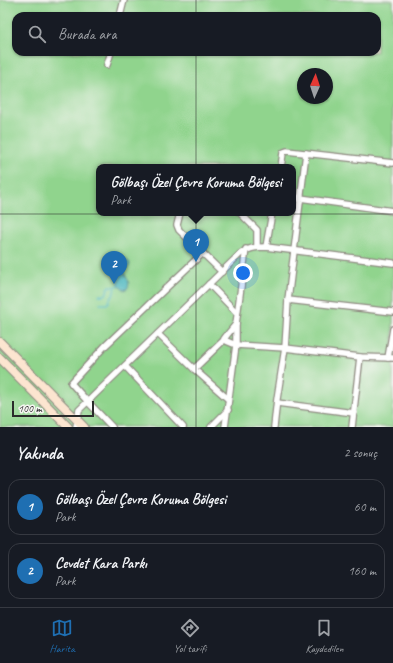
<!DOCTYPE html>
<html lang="tr">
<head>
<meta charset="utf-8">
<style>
  :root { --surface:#171b24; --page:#242831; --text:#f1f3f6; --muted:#9ea1a6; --line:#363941; --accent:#1f6fb2 }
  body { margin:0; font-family:Caveat,sans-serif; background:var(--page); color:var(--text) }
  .compass { position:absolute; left:297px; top:68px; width:36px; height:36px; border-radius:50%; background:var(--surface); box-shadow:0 1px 3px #0004; rotate:3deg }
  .scale { position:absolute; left:12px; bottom:10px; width:82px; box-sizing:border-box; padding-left:4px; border:2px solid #2b2b2b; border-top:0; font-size:11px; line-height:14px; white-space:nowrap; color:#2b2b2b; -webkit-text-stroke:3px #f6f6f2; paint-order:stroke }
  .you { position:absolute; left:243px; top:273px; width:14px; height:14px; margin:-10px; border:3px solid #fff; border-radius:50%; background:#1a73e8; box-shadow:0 0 0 6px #1a73e833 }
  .badge { display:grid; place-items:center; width:26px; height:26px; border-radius:50%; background:var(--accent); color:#fff; font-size:13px; font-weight:700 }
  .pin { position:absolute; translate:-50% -33px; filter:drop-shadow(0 1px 2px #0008) }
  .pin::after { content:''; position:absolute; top:21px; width:14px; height:12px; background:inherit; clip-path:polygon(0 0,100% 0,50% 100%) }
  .popup { position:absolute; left:96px; top:164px; width:200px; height:52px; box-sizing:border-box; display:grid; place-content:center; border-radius:8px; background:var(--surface); filter:drop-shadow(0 1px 3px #0005); font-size:13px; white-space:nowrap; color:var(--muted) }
  .popup b { font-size:15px; color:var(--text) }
  .popup::after { content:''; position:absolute; left:50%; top:100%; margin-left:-8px; border:8px solid transparent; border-top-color:var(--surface) }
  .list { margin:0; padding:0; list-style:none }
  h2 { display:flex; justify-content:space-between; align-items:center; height:52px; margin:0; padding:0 16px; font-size:17px }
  h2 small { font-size:13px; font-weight:400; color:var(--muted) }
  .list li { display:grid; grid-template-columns:26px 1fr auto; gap:12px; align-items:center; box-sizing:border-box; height:56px; margin:0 8px 8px; padding:0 8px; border:1px solid var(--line); border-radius:12px }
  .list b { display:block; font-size:15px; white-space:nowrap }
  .list p { margin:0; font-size:13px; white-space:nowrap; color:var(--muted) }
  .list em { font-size:13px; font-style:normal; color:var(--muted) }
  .icon { flex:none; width:22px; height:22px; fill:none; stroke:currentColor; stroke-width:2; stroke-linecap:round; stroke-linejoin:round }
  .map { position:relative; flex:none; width:393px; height:427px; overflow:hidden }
  .search { position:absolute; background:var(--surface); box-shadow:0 1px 3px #0004; left:12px; right:12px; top:12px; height:44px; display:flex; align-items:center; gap:10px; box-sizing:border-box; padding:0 14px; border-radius:12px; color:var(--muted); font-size:15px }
  .sheet { height:180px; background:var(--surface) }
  nav { display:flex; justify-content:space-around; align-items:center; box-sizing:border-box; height:56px; border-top:1px solid var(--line); background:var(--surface); font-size:11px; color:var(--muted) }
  nav a { display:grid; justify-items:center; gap:2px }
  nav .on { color:var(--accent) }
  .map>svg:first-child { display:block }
  .green { fill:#90d48d; stroke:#5e805c; fill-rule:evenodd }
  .water { fill:#47b6be; stroke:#397074 }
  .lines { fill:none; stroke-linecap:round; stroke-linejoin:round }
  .stream { stroke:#47b6be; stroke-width:1.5 }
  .minor-casing { stroke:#8e8a80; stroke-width:8 }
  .secondary-casing { stroke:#8e8a80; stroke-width:10 }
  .minor { stroke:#fff; stroke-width:5.5 }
  .secondary { stroke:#fce5d0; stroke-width:8 }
  .grid { fill:none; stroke:#2b2b2b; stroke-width:1; stroke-opacity:0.55 }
</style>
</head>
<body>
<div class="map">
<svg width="393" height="427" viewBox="0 0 393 427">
  <rect width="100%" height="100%" fill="#f6f6f2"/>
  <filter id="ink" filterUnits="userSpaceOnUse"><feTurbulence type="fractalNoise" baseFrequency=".025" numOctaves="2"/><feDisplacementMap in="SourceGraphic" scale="8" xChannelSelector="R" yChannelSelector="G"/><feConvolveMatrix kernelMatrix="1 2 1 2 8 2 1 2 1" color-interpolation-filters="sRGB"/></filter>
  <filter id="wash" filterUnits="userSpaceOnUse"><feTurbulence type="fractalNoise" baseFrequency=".012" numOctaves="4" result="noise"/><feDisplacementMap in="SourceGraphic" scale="16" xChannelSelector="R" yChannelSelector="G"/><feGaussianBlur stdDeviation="0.9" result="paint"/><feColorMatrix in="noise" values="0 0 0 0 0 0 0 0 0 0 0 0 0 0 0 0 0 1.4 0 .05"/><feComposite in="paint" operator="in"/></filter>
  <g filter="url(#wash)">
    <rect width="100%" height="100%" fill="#f1e9d5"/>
    <path class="green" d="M0 0H393V427H0ZM16 16H377V52H16ZM303 74H327V98H303ZM99 167H293V213H99Z"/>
    <path class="water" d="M122 257 130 263 129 267 124 270C125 278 132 281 127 289L124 290 120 287 118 281 113 273 114 269 117 267H119V260Z"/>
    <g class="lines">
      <g class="stream">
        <path d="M99 295C110 296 105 292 109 286L115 287 119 285"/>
        <polyline points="100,304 107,304 109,302 110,299 113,296 115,287"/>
      </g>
    </g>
  </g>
  <g filter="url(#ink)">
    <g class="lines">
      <g class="minor-casing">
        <g id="minor">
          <polyline points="120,16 124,0"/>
          <polyline points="107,65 111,52"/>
          <polyline points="281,167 283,153 284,152 287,151 393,163"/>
          <polyline points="293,197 393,211"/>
          <polyline points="180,213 177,225 179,230 222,272"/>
          <polyline points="240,213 257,230 257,247"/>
          <polyline points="266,247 272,213"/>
          <polyline points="209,284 237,313"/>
          <polyline points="288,300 393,312"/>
          <polyline points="158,334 194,369 228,399"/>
          <polyline points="224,340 236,345 285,348 360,357 393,358"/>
          <polyline points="388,358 393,329"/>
          <polyline points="125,366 183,427"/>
          <polyline points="194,369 224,340 224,339 227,335 236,324"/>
          <polyline points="277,403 354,413"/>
          <path d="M76 427 79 410 240 254C248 248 255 247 266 247L393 263"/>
          <polyline points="112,427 88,402 71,383 105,346 203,253"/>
          <polyline points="211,427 228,410"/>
          <polyline points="225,427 236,345 236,324 246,249"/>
          <polyline points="274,427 277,399 285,348 288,300 306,153"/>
          <polyline points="352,427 360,357"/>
        </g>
      </g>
      <g class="secondary-casing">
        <g id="secondary">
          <polyline points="0,342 84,427"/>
          <polyline points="0,358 68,427"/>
        </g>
      </g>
      <use href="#minor" class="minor"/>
      <use href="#secondary" class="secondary"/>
    </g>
  </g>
  <path class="grid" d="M196 0V16M196 52V427M0 214H393"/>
</svg>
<svg class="compass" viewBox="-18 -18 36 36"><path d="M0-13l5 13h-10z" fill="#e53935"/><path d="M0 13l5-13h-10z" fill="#9ea1a6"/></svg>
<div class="scale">100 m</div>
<div class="you"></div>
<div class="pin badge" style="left:196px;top:262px">1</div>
<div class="popup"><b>Gölbaşı Özel Çevre Koruma Bölgesi</b>Park</div>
<div class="pin badge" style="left:114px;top:284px">2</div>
<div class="search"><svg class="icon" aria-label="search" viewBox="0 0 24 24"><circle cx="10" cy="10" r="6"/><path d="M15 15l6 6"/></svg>Burada ara</div>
</div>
<section class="sheet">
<h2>Yakında<small>2 sonuç</small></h2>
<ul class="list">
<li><span class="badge">1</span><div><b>Gölbaşı Özel Çevre Koruma Bölgesi</b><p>Park</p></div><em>60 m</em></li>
<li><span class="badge">2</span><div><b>Cevdet Kara Parkı</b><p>Park</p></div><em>160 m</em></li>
</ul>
</section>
<nav>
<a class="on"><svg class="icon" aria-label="map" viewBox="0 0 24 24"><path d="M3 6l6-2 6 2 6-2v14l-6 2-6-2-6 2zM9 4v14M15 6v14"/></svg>Harita</a>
<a><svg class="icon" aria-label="directions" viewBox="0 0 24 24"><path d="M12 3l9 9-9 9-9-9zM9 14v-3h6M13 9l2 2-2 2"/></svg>Yol tarifi</a>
<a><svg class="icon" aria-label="saved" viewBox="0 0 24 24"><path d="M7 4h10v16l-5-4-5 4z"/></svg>Kaydedilen</a>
</nav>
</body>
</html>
